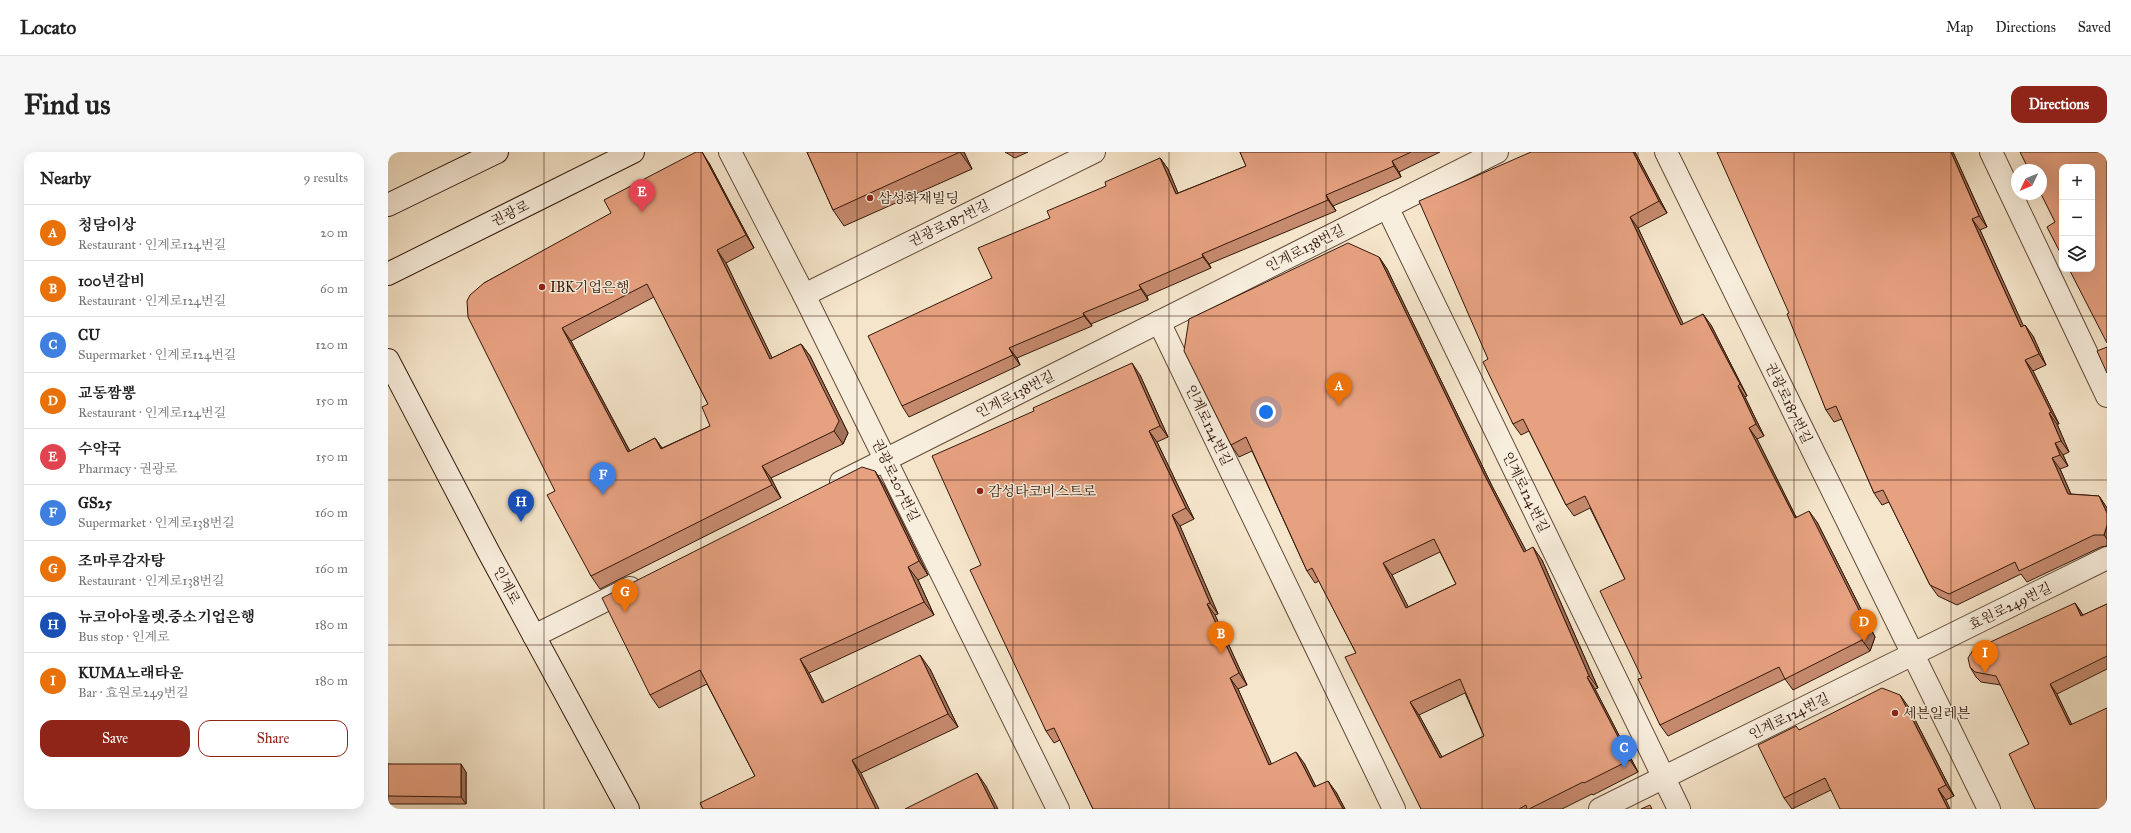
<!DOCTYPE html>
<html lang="en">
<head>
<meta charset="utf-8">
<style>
  :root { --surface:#fff; --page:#f6f6f6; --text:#222; --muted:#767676; --line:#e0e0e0; --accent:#8f2418 }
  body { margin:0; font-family:"IM FELL Great Primer","Noto Serif KR",serif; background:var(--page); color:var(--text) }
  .controls { position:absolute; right:12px; top:12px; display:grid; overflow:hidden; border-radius:8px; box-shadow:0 4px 16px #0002 }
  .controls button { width:36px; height:36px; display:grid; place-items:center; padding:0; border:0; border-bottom:1px solid var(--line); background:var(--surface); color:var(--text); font:20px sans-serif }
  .compass { position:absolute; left:1623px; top:12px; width:36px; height:36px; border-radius:50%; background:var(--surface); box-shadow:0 4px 16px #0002; rotate:226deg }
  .you { position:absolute; left:878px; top:260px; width:14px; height:14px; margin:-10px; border:3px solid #fff; border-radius:50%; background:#1a73e8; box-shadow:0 0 0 6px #1a73e833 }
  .badge { display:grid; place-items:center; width:26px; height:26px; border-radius:50%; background:var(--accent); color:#fff; font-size:13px; font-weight:700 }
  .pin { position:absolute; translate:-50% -33px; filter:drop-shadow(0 1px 2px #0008) }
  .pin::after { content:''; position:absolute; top:21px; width:14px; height:12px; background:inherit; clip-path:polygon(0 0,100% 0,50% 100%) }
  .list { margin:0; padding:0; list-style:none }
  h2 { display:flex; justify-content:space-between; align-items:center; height:52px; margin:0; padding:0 16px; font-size:17px }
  h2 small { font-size:13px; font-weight:400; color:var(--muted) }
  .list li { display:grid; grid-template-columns:26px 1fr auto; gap:12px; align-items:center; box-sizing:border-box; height:56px; padding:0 16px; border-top:1px solid var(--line) }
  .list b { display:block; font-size:15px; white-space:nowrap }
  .list p { margin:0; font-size:13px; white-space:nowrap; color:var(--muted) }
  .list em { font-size:13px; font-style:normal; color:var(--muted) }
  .actions { display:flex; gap:8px; padding:12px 16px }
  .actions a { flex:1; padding:9px 0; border:1px solid var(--accent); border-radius:12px; text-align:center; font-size:14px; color:var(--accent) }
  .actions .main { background:var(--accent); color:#fff }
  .icon { flex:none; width:22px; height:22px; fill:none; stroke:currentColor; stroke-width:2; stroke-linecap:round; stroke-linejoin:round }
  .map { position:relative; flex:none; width:1719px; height:657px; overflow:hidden; border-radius:12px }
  header { display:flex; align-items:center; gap:24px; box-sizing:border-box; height:56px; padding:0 20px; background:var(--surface); border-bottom:1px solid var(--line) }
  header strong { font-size:19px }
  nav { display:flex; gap:22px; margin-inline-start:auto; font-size:14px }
  .intro { display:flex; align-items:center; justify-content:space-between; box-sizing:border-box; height:96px; padding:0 24px }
  h1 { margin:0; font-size:28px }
  .button { padding:10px 18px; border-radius:12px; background:var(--accent); color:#fff; font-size:14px; font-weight:700 }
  main { display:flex; gap:24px; padding:0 24px }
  aside { flex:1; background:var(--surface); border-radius:12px; box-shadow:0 4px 16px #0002 }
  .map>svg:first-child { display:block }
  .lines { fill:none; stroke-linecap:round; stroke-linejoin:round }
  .street-casing { stroke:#644b3a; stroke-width:24 }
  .secondary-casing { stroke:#33180a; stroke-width:24 }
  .street { stroke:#f8eedd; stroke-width:22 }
  .secondary { stroke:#f8eedd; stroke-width:22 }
  .wall { fill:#c68a6e; stroke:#33180a; fill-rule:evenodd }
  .shaded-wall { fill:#a1715a; stroke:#33180a }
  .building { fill:#e6a180; stroke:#33180a; fill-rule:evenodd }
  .grid { fill:none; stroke:#33180a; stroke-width:1; stroke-opacity:0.55 }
  .poi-dot { fill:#8f2418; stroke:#f8eedd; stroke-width:1.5 }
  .labels { text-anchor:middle; stroke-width:3; stroke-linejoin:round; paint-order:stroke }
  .poi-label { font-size:14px; fill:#33180a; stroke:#f8eedd; text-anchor:start }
  .street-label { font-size:14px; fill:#33180a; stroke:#f8eedd }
</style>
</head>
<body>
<header>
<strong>Locato</strong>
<nav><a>Map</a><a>Directions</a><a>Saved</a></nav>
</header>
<div class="intro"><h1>Find us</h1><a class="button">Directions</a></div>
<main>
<aside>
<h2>Nearby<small>9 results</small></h2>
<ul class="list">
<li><span class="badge" style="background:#e8710a">A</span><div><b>청담이상</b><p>Restaurant · 인계로124번길</p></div><em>20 m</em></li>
<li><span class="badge" style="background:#e8710a">B</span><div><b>100년갈비</b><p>Restaurant · 인계로124번길</p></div><em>60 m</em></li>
<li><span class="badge" style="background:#3f7fe0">C</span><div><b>CU</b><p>Supermarket · 인계로124번길</p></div><em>120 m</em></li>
<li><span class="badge" style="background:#e8710a">D</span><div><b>교동짬뽕</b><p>Restaurant · 인계로124번길</p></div><em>150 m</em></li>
<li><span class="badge" style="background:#e0444e">E</span><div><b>수약국</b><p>Pharmacy · 권광로</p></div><em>150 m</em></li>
<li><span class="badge" style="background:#3f7fe0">F</span><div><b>GS25</b><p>Supermarket · 인계로138번길</p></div><em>160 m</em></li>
<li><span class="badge" style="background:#e8710a">G</span><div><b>조마루감자탕</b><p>Restaurant · 인계로138번길</p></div><em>160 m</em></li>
<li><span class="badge" style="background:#1a4fb4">H</span><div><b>뉴코아아울렛.중소기업은행</b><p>Bus stop · 인계로</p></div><em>180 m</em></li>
<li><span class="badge" style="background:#e8710a">I</span><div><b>KUMA노래타운</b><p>Bar · 효원로249번길</p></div><em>180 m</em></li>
</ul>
<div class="actions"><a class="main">Save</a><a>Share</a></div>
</aside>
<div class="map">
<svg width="1719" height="657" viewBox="0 0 1719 657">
  <rect width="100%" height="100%" fill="#f5e5ca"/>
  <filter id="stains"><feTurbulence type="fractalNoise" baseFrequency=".005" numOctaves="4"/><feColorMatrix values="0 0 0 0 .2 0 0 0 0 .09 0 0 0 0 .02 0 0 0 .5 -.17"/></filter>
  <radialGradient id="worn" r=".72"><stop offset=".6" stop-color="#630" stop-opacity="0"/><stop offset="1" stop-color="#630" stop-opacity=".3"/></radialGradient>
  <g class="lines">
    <g class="street-casing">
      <g id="street">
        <polyline points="342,0 416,143 670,657"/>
        <polyline points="1278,0 1601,657"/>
        <polyline points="1603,0 1719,244"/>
        <polyline points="999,55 1291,657"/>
        <polyline points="416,143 706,0"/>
        <polyline points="771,170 1006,657"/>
        <polyline points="453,330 1109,0"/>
        <polyline points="146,484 242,436"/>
        <polyline points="1212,657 1719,406"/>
      </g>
    </g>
    <g class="secondary-casing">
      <g id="secondary">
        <polyline points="0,53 109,0"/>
        <polyline points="0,122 245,0"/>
        <polyline points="0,208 100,399 240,657"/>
      </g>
    </g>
    <use href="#street" class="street"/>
    <use href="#secondary" class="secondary"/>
  </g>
  <g class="wall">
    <polygon points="419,0 576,0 584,17 456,74 445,58"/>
    <polygon points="617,0 640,0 627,6"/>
    <polygon points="852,0 1052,0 1011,20 1013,25 945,54 948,59 821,112 823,116 759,144 760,148 703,172 704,174 629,206 632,213 521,265 514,254 604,126 718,34 772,6 780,17 790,41 858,14"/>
    <polygon points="1143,0 1247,0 1279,61 1250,76 1295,172 1323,173 1359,244 1357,245 1376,284 1369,287 1408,365 1429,370 1487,485 1482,499 1405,538 1397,527 1280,584 1272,573 1254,526 1237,427 1202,356 1186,364 1178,353 1141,279 1133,283 1125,272 1100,207"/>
    <polygon points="1565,0 1599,75 1592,78 1635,174 1645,184 1658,213 1645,219 1671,272 1669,272 1681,300 1675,303 1680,314 1672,317 1683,342 1711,344 1719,356 1719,394 1713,395 1639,430 1633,422 1569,453 1550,444 1542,433 1501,350 1494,353 1486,341 1454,267 1446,270 1438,258 1401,161"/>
    <path d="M321 11 366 96 338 111 384 206 413 192 422 204 460 281 455 292 383 326 393 346 212 437 203 424 167 339 96 131ZM266 145 320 252 322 274 274 296 267 286 242 299 183 189Z"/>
    <path d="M991 105 999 117 1104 334 1138 399 1154 408 1210 536 1207 537 1250 620 1205 643 1204 642 1174 657H1033L968 501 931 429 927 431 919 419 864 299 851 305 843 293ZM1052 400 1068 432 1020 455 1004 423ZM1077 541 1096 584 1054 605 1031 563Z"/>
    <polygon points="752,223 780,285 769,290 806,367 792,374 830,462 827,463 859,533 850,537 883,612 916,611 928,635 948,640 957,657 705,657 672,588 666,591 658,579 593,413"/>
    <polygon points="496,333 540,423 530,428 546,463 421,521 436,550 542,517 570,575 473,621 367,624 319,532 271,556 262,543"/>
    <polygon points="1687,451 1695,463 1719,452 1719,517 1669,542 1683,573 1641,592 1613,533 1593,530 1588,525 1582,515"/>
    <polygon points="1520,554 1566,644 1558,648 1443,638 1404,657 1396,646 1411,578"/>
    <polygon points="0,612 78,620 78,652 2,652 0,649"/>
  </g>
  <g class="shaded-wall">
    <polygon points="314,0 321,11 366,96 358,83"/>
    <polygon points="572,0 576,0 584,17"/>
    <polygon points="1245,0 1247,0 1279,61 1271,49"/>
    <polygon points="1563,0 1565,0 1599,75 1591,64"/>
    <polygon points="772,6 780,17 795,53 788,42"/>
    <polygon points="1004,9 1011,20 1013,25 1006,14"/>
    <polygon points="938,43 945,54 948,59 940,48"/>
    <polygon points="1242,65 1250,76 1301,184 1293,173"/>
    <polygon points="1584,67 1592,78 1641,186 1633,175"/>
    <polygon points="329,98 338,111 391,220 382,207"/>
    <polygon points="814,102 821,112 823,116 815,105"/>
    <polygon points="991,105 999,117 1104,334 1145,412 1136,400 1096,322"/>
    <polygon points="751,133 759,144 760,148 753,137"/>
    <polygon points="695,161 703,172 704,174 696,164"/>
    <polygon points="1315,162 1323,173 1359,244 1352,232"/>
    <polygon points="1637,173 1645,184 1658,213 1651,202"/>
    <polygon points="174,176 183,189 249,313 240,300"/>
    <polygon points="413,192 422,204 460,281 455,292 446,279"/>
    <polygon points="621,196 629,206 632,213 625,203"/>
    <polygon points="1637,208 1645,219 1671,272 1663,260"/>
    <polygon points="744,211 752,223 780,285 772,274"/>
    <polygon points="1350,234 1357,245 1376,284 1368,272"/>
    <polygon points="1661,261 1669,272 1681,300 1673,289"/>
    <polygon points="1361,276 1369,287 1414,377 1407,366"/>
    <polygon points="761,279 769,290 806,367 798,356"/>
    <polygon points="267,286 276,299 273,297"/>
    <polygon points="1667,291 1675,303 1680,314 1672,303"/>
    <polygon points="1664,306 1672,317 1688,354 1680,342"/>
    <polygon points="374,314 383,326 393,346 384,333"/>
    <polygon points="487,319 496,333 540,423 531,409"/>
    <polygon points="1711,344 1719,356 1719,361"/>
    <polygon points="1421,359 1429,370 1487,485 1482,499 1474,488"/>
    <polygon points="784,363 792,374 830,462 822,451"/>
    <polygon points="1719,373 1719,387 1716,383"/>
    <polygon points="1145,395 1154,408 1210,536 1201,524"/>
    <polygon points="995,411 1004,423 1027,468 1018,456"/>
    <polygon points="520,415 530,428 546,463 536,450"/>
    <polygon points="1687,451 1693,460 1700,474 1693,464"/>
    <polygon points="819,452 827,463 859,533 851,521"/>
    <polygon points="532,503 542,517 570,575 560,562"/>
    <polygon points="412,507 421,521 444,564 434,551"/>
    <polygon points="1199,525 1207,537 1250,620 1242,608"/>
    <polygon points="842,526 850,537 889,624 881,613"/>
    <polygon points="1662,532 1669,542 1689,583 1682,573"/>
    <polygon points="1512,543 1520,554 1566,644 1558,633"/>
    <polygon points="1022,550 1031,563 1061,618 1052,606"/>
    <polygon points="908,600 916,611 934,647 926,635"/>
    <polygon points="464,608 473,621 491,657 488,657"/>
    <polygon points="73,612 78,620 78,652 73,645"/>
    <polygon points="589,621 598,634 610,657 607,657"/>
    <polygon points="940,629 948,640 957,657 955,657"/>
    <polygon points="1550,637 1558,648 1562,657 1560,657"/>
  </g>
  <g class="building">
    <path d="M308 0H314L358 83 329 98 382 207 413 192 451 269 446 279 374 314 384 333 203 424 159 343 167 339 80 165 79 149 82 143 96 131 223 61 216 48ZM259 132 320 252 314 255 322 274 273 297 267 286 240 300 174 176Z"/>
    <polygon points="419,0 572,0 445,58"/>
    <polygon points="852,0 1023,0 1004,9 1006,14 938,43 940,48 814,102 815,105 751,133 753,137 695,161 696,164 621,196 625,203 514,254 480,184 604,126 590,96 662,66 659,59 718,34 717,30 772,6 788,42 858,14"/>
    <polygon points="1143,0 1245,0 1271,49 1242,65 1293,173 1315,162 1352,232 1350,234 1368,272 1361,276 1407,366 1421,359 1479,474 1474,488 1397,527 1391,515 1272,573 1250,527 1254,526 1212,439 1237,427 1197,344 1178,353 1135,267 1125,272 1095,210 1100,207 1031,49"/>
    <polygon points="1329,0 1563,0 1591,64 1584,67 1633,175 1637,173 1651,202 1637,208 1663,260 1661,261 1673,289 1667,291 1672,303 1664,306 1680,342 1711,344 1719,361 1719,373 1716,383 1706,383 1631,419 1627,410 1561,442 1542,433 1495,338 1486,341 1448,254 1438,258 1399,162 1401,161"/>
    <polygon points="1632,0 1719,0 1719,191 1681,117 1704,117 1704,15 1674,15 1674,104 1659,75 1667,70 1653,42 1653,18 1641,18"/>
    <path d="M960 91 991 105 1096 322 1136 400 1145 395 1201 524 1199 525 1242 608 1196 631 1195 630 1141 657H1139L1138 653 1131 657H1033L957 505 968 501 924 416 919 419 858 285 843 293 796 199 801 167ZM1046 387 1068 432 1018 456 995 411ZM1072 527 1096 584 1052 606 1022 550Z"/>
    <polygon points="1719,195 1719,221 1709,199"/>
    <polygon points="744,211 772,274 761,279 798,356 784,363 822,451 819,452 851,521 842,526 881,613 908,600 926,635 940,629 955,657 705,657 666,576 658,579 582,418 593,413 544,304 646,259 645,256"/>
    <polygon points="474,315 487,319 531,409 520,415 536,450 412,507 434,551 532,503 560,562 464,608 488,657 315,657 312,651 367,624 312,518 262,543 214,446"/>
    <polygon points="1687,451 1693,464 1719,452 1719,504 1662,532 1682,573 1719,556 1719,657 1647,657 1621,602 1641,592 1608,524 1587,520 1582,515 1580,506 1585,498"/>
    <polygon points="1494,536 1512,543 1558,633 1550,637 1560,657 1452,657 1437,626 1396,646 1370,593 1408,574 1411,578"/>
    <polygon points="0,612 73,612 73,645 0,644"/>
    <polygon points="589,621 607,657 517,657"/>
    <polygon points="1262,653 1264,657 1253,657"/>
  </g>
  <path class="grid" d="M156 0V657M313 0V657M469 0V657M625 0V657M781 0V657M938 0V657M1094 0V657M1250 0V657M1406 0V657M1563 0V657M0 164H1719M0 328H1719M0 493H1719"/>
  <g class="poi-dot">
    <circle cx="482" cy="46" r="4"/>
    <circle cx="154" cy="135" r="4"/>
    <circle cx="592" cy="339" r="4"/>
    <circle cx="1507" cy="561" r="4"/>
  </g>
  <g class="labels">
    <g class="poi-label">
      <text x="490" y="51">삼성화재빌딩</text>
      <text x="162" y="140">IBK기업은행</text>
      <text x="600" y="344">감성타코비스트로</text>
      <text x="1515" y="566">세븐일레븐</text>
    </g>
    <g class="street-label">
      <text transform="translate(122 61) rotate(-26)" y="5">권광로</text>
      <text transform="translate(561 71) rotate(-26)" y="5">권광로187번길</text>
      <text transform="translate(917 96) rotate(-27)" y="5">인계로138번길</text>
      <text transform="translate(627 242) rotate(-27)" y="5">인계로138번길</text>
      <text transform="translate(1401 251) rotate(64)" y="5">권광로187번길</text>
      <text transform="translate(821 273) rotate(64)" y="5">인계로124번길</text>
      <text transform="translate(508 328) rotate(64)" y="5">권광로207번길</text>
      <text transform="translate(1138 340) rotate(64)" y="5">인계로124번길</text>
      <text transform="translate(119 433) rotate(62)" y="5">인계로</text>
      <text transform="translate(1622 454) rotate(-26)" y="5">효원로249번길</text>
      <text transform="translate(1401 564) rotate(-26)" y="5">인계로124번길</text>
    </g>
  </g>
  <rect width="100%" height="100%" filter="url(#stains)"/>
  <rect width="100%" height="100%" fill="url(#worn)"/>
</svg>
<div class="controls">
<button>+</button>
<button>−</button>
<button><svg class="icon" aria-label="layers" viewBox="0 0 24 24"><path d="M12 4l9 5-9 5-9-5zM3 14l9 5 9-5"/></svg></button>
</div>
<svg class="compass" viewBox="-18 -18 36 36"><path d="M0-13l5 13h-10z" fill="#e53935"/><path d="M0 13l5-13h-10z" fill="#767676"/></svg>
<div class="you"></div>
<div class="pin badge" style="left:951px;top:254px;background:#e8710a">A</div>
<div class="pin badge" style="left:833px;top:502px;background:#e8710a">B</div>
<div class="pin badge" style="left:1236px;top:616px;background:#3f7fe0">C</div>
<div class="pin badge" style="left:1476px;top:490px;background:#e8710a">D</div>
<div class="pin badge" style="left:254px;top:60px;background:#e0444e">E</div>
<div class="pin badge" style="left:215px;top:343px;background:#3f7fe0">F</div>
<div class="pin badge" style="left:237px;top:460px;background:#e8710a">G</div>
<div class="pin badge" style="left:133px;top:370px;background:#1a4fb4">H</div>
<div class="pin badge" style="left:1597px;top:521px;background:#e8710a">I</div>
</div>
</main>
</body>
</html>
